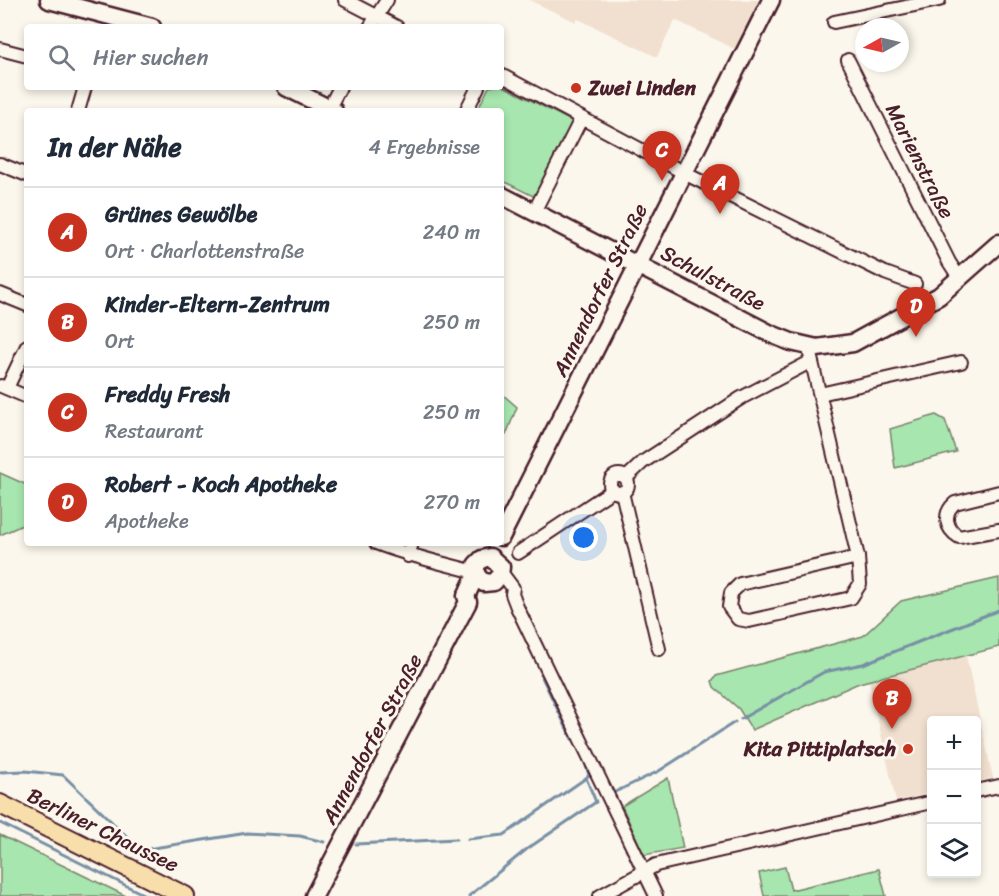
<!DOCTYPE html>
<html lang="de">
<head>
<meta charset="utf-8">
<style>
  :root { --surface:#fff; --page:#f6f6f7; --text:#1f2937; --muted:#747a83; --line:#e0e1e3; --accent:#c8321e }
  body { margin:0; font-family:Sriracha,sans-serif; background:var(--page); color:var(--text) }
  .controls { position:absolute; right:18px; bottom:18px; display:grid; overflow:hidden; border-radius:6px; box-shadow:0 3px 9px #0003 }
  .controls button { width:54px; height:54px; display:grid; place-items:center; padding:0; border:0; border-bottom:2px solid var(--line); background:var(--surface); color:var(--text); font:30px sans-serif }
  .compass { position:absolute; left:855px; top:18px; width:54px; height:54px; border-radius:50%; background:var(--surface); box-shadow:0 3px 9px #0003; rotate:262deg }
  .you { position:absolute; left:584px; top:538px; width:21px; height:21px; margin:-15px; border:4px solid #fff; border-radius:50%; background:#1a73e8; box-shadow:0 0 0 9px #1a73e833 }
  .badge { display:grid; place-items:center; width:39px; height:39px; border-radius:50%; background:var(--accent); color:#fff; font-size:20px; font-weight:700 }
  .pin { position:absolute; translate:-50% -50px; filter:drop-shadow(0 2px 3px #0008) }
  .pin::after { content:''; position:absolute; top:32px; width:21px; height:18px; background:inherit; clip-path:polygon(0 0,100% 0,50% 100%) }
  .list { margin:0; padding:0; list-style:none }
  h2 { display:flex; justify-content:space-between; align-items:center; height:78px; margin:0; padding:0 24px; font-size:26px }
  h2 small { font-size:20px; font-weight:400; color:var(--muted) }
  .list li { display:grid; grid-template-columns:39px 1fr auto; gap:18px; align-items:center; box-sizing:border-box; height:90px; padding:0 24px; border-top:2px solid var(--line) }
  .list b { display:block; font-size:22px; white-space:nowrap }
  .list p { margin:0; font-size:20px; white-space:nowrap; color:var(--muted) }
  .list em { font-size:20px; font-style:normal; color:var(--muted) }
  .icon { flex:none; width:33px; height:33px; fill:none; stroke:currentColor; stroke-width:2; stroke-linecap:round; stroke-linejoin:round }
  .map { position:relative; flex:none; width:999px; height:896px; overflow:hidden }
  .search { position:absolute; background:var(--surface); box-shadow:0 3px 9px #0003; left:24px; top:24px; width:480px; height:66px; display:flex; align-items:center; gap:15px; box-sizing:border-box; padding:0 21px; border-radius:6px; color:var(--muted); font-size:22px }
  .panel { position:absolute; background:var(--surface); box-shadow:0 3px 9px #0003; left:24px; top:108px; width:480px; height:438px; border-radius:6px }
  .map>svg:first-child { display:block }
  .built { fill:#f1e0cf }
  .green { fill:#a7e6ae; stroke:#78826c; stroke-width:1.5 }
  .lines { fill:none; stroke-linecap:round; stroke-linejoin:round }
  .stream { stroke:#778fa5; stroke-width:3 }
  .street-casing { stroke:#4a1f2b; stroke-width:16 }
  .secondary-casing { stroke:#4a1f2b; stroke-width:21 }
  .primary-casing { stroke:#4a1f2b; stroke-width:22 }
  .street { stroke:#fbf7ec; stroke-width:12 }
  .secondary { stroke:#fbf7ec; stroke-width:16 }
  .primary { stroke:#f8deab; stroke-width:18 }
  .poi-dot { fill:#c8321e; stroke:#fbf7ec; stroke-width:2 }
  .labels { text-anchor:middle; stroke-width:6; stroke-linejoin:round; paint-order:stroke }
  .poi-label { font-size:21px; font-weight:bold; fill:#4a1f2b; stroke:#fbf7ec; text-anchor:start }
  .street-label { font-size:21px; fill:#4a1f2b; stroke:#fbf7ec }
</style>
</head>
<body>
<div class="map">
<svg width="999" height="896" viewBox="0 0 999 896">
  <rect width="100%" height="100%" fill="#fbf7ec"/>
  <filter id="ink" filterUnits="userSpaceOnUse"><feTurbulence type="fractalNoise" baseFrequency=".0167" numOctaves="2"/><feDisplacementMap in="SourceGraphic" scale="12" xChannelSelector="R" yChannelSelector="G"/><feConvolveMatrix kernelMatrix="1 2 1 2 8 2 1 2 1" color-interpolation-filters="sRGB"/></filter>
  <g filter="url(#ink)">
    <g class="built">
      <polygon points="529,0 759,0 735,49 675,20 657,57 578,19 576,22"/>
      <polygon points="966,656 993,778 977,782 976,720 932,720 931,793 896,801 869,681"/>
    </g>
    <g class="green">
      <polygon points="501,85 575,123 537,198 501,180 501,111 477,111 489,87"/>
      <polygon points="501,393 517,407 506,435 501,435"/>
      <polygon points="936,415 945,420 956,452 895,468 890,429"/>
      <polygon points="0,473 27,485 27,523 0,535"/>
      <polygon points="999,578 999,647 859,683 752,730 739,709 714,687 712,681 716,676 863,636 901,601"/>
      <polygon points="668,778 683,848 644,855 622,806"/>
      <polygon points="0,835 126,896 0,896"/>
      <polygon points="785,867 791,890 879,869 886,896 764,896 759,873"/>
    </g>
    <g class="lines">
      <g class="stream">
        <polyline points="541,675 572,739"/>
        <polyline points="741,719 824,672 863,664 999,610"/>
        <polyline points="0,772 25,771 63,775 141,850 247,833 300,836 324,842"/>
        <polyline points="586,778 589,775 586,766"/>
        <polyline points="615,792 659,771 735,722"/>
        <polyline points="0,823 147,896"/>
        <polyline points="468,839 504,835 586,778 596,802 527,849 469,896"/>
        <polyline points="356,844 456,839"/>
      </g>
      <g class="street-casing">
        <g id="street">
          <polyline points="345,0 397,27"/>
          <polyline points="834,22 939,0"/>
          <polyline points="370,27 387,0"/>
          <polyline points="0,49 27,56"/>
          <polyline points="848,60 949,262 960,279"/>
          <polyline points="501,75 694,178 885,273 915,284"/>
          <polyline points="329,108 340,87"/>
          <polyline points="78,111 85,87"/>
          <polyline points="466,111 478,87"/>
          <polyline points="0,164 27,175"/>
          <polyline points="538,204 581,119"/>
          <polyline points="0,294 27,305"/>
          <polyline points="810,354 858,557"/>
          <polyline points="1,386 27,397"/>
          <polyline points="7,388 27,346"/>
          <polyline points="820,394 961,362"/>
          <circle cx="619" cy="484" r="9"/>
          <polyline points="626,478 643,462 741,398 810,362"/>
          <polyline points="622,492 659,649"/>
          <path d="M999 492 955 503C942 514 946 529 959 537L999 530"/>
          <path d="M376 543C409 556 442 563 475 572"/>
          <polyline points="518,553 613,490"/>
          <polyline points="408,556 412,543"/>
          <polygon points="858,557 860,584 851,598 749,621 738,619 729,607 731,593 740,584"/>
          <polyline points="501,572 513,588 512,594 517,607 656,896"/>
          <polyline points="976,791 999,786"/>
          <polyline points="600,896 656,865 932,802"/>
        </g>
      </g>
      <g class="secondary-casing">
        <g id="secondary">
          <polyline points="49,0 152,27"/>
          <polyline points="286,87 334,111"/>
          <polyline points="501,195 771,334 791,342 817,348 853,343 939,296 999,243"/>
          <polyline points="501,537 771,0"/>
          <polyline points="314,896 468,602 466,596 476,575 476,565 482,559 490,557 501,567 500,575 494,582 484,583 476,575"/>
        </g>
      </g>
      <g class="primary-casing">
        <polyline id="primary" points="0,804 185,896"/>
      </g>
      <use href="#street" class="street"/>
      <use href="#secondary" class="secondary"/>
      <use href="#primary" class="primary"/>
    </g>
  </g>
  <g class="poi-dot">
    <circle cx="576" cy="88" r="6"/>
    <circle cx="908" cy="749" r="6"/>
  </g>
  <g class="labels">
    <g class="poi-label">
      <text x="588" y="95">Zwei Linden</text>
      <text x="896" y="756" text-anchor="end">Kita Pittiplatsch</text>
    </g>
    <g class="street-label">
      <text transform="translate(920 161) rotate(63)" y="7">Marienstraße</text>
      <text transform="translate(713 278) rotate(28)" y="7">Schulstraße</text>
      <text transform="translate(600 290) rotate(-64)" y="7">Annendorfer Straße</text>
      <text transform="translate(372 739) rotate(-62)" y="7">Annendorfer Straße</text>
      <text transform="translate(103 830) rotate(26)" y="7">Berliner Chaussee</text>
    </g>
  </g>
</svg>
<div class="controls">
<button>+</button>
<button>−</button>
<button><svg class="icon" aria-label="layers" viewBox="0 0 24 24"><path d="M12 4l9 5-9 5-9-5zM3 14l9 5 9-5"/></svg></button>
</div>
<svg class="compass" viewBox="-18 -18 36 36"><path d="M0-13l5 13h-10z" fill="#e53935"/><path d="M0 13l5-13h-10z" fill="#747a83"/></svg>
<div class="you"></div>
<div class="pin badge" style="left:720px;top:214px">A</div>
<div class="pin badge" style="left:892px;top:729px">B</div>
<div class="pin badge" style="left:662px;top:181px">C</div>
<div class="pin badge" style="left:916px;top:337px">D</div>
<div class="search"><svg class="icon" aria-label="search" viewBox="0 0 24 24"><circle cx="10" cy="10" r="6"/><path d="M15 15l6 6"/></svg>Hier suchen</div>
<section class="panel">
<h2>In der Nähe<small>4 Ergebnisse</small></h2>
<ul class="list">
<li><span class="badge">A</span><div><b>Grünes Gewölbe</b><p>Ort · Charlottenstraße</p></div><em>240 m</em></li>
<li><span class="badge">B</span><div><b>Kinder-Eltern-Zentrum</b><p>Ort</p></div><em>250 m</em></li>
<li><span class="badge">C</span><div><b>Freddy Fresh</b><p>Restaurant</p></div><em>250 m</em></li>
<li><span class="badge">D</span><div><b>Robert - Koch Apotheke</b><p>Apotheke</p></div><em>270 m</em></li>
</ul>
</section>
</div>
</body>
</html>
